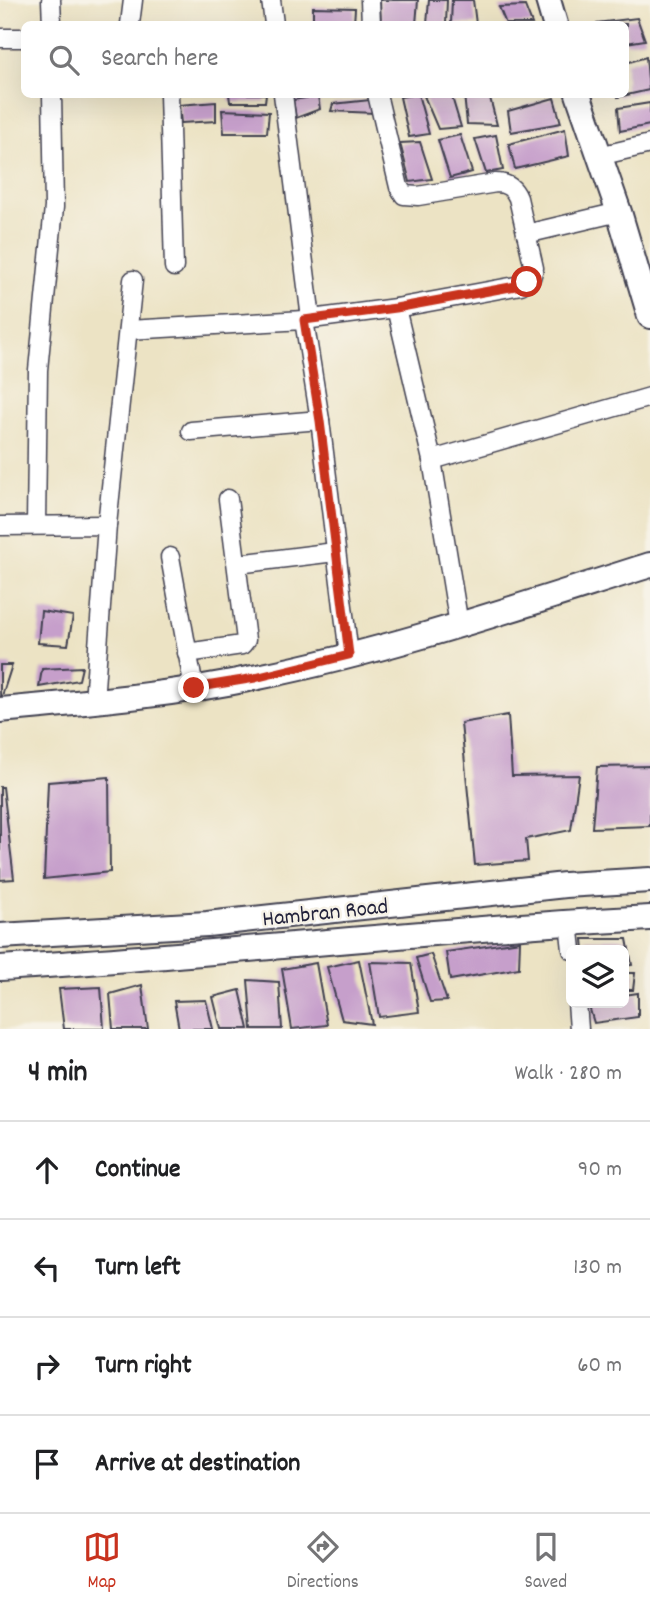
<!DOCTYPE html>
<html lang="en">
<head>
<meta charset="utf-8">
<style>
  :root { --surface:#fff; --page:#f6f6f6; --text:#202124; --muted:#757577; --line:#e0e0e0; --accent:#c8321e }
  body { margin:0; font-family:Dekko,sans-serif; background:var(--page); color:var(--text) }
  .controls { position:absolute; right:21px; bottom:21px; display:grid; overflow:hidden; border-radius:10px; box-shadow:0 7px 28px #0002 }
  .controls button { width:63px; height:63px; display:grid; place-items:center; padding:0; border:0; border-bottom:2px solid var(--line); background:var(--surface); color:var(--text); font:35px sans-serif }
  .stop { position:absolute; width:21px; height:21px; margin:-16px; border:5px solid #c8321e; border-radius:50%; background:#fff }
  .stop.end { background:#c8321e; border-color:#fff; box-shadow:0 2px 7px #0008 }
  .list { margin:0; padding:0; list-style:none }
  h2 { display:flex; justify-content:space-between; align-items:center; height:91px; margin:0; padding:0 28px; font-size:30px }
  h2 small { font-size:23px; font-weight:400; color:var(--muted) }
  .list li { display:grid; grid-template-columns:46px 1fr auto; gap:21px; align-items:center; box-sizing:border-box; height:98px; padding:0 28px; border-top:2px solid var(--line) }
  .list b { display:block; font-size:26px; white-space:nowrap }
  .list em { font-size:23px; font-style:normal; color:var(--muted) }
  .icon { flex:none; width:38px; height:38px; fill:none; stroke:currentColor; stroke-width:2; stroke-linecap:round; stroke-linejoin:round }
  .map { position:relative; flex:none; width:650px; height:1029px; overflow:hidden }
  .search { position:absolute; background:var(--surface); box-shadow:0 7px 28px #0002; left:21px; right:21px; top:21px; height:77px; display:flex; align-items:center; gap:18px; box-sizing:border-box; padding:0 24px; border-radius:10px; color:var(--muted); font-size:26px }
  .sheet { height:483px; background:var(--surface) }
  nav { display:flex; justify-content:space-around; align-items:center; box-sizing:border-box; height:98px; border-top:2px solid var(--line); background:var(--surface); font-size:19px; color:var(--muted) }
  nav a { display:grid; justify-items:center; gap:4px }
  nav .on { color:var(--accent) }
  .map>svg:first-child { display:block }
  .building { fill:#c69fcb }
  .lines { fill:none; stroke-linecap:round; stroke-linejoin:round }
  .street-casing { stroke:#403f50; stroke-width:21 }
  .secondary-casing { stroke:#403f50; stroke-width:28 }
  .street { stroke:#fff; stroke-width:18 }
  .secondary { stroke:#fff; stroke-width:24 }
  .route { stroke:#c8321e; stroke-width:9 }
  .labels { text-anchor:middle; stroke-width:5; stroke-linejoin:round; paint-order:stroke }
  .street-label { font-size:23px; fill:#22223b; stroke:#f7f3e8 }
</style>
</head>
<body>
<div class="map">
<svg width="650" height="1029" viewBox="0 0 650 1029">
  <rect width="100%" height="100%" fill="#f7f3e8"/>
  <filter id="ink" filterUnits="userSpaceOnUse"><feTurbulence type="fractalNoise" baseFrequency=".0143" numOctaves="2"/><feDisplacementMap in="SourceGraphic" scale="14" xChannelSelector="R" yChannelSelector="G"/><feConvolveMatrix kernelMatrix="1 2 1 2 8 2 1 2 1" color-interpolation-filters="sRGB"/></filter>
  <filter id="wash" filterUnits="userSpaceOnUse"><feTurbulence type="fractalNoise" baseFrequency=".00686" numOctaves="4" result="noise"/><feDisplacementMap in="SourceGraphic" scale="28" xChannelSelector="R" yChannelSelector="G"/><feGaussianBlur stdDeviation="1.57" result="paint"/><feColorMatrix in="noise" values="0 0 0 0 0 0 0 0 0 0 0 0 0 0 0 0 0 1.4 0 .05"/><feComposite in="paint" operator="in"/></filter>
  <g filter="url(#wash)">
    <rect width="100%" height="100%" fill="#ece3c4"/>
    <g id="blocks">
      <g class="building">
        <polygon points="380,0 418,0 416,24 381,24"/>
        <polygon points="429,0 447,0 446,24 427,24"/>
        <polygon points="452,0 473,0 476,24 451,24"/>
        <polygon points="525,6 532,24 506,24 499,7"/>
        <polygon points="313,7 355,8 354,24 313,24"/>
        <polygon points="637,18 645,40 626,43 626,24 597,24 597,23"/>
        <polygon points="646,57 649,90 618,97 617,94 626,94 626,63"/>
        <polygon points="229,94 266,94 265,102 230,102"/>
        <polygon points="418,94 429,134 409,137 400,97"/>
        <polygon points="433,94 451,94 461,127 438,129 424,96"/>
        <polygon points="464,94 489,94 497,125 467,124"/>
        <polygon points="318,96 320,109 296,118 293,100"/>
        <polygon points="554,98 561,123 511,132 508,111"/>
        <polygon points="370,100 374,113 331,111 333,104"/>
        <polygon points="216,102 216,121 181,123 179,105"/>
        <polygon points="650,103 650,125 620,131 618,108"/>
        <polygon points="222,110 269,112 267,133 224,133"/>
        <polygon points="565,129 569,156 515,169 509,144"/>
        <polygon points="460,135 472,172 450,178 438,140"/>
        <polygon points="496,135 503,170 486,173 475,139"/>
        <polygon points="420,142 432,179 410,182 400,143"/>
        <polygon points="41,611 73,616 68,645 38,643"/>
        <polygon points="0,665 12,665 2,696 0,696"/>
        <polygon points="82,667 79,680 39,687 42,669"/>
        <polygon points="508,715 512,776 579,775 571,830 526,839 528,861 475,865 461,723"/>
        <polygon points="650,766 650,826 592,828 597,767"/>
        <polygon points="109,777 110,872 44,879 48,782"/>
        <polygon points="0,787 3,787 14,879 0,880"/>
        <polygon points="583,939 627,939 632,965 624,966 624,950 584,950"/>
        <polygon points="520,941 519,968 450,980 446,952"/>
        <polygon points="431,954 447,1001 430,1002 416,958"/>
        <polygon points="359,960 372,1024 342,1020 327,967"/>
        <polygon points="370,962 411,963 419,1012 379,1017"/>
        <polygon points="316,963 327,1025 292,1029 282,969"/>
        <polygon points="624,973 635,973 633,990 624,990"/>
        <polygon points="248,980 279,982 282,1029 252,1029"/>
        <polygon points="142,985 148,1029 113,1029 110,994"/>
        <polygon points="101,987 104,1029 64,1029 59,989"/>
        <polygon points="240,990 249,1029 221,1029 213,997"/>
        <polygon points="638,993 638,1017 594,1023 588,1003 624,1003 624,995"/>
        <polygon points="206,1000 213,1029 179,1029 174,1001"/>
      </g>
    </g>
  </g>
  <g filter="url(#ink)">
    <use href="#blocks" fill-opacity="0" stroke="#403f50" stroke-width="2"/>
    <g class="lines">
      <g class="street-casing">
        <g id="street">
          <polyline points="51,0 52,24"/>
          <polyline points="271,0 274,24"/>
          <polyline points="370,0 371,24"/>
          <polyline points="130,24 133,0"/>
          <polyline points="0,38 24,38"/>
          <polyline points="169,94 174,267"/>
          <polyline points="283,94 311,319"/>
          <polyline points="599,156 650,144"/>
          <polyline points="526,234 619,212"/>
          <polyline points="396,308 432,460 459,625"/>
          <polyline points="304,320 320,420 349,655"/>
          <path d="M128 330 304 320 396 308 521 285 531 278 534 268 518 198C514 188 507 183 496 183L418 196 404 195 399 187 377 94"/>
          <polyline points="191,431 320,420"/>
          <polyline points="432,460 650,397"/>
          <polyline points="36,525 38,370 54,207 52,94"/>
          <polyline points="107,525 133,280"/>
          <polyline points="0,526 107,525 94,701"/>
          <polyline points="170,557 194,688"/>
          <polyline points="238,564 335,552"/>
          <polyline points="187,653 242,645 246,640 228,499"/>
          <polyline points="569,922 572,950"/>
          <polyline points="577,1003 579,1029"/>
        </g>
      </g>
      <g class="secondary-casing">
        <g id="secondary">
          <polyline points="548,0 555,24"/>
          <polyline points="578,94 619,212 650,316"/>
          <path d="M0 710C86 702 173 695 258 677 391 650 520 606 650 565"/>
          <polyline points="0,936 207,924 565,885 650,880"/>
          <path d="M0 968C217 955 433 929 650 918"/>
        </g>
      </g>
      <use href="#street" class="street"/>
      <use href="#secondary" class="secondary"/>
    </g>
  </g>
  <g class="lines" filter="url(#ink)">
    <polyline class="route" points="194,688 255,678 349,655 320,421 304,320 396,308 521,285 527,282"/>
  </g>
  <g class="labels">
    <g class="street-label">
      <text transform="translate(325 911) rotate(-6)" y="8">Hambran Road</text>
    </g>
  </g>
</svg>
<div class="controls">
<button><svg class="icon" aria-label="layers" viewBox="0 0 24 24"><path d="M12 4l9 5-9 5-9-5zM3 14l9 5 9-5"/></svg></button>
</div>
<div class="stop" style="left:527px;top:282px"></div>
<div class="stop end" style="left:194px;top:688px"></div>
<div class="search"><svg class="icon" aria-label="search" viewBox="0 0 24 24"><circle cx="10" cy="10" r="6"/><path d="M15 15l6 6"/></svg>Search here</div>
</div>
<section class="sheet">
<h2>4 min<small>Walk · 280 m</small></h2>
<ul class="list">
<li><svg class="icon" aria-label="ahead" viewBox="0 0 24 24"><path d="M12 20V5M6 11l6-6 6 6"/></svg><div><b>Continue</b></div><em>90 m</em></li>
<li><svg class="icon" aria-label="left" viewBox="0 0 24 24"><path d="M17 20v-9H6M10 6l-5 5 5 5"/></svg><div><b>Turn left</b></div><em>130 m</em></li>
<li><svg class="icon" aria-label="right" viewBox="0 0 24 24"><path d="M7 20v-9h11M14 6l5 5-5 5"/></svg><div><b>Turn right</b></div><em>60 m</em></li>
<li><svg class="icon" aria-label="arrive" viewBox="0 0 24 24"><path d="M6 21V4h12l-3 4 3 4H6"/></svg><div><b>Arrive at destination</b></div></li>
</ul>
</section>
<nav>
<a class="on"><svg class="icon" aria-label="map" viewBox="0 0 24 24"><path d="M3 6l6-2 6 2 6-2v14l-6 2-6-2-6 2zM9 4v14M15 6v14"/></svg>Map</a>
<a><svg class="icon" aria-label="directions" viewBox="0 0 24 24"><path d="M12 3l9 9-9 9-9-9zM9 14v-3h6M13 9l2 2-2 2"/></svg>Directions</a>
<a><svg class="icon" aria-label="saved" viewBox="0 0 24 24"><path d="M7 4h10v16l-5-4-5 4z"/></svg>Saved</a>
</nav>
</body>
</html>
